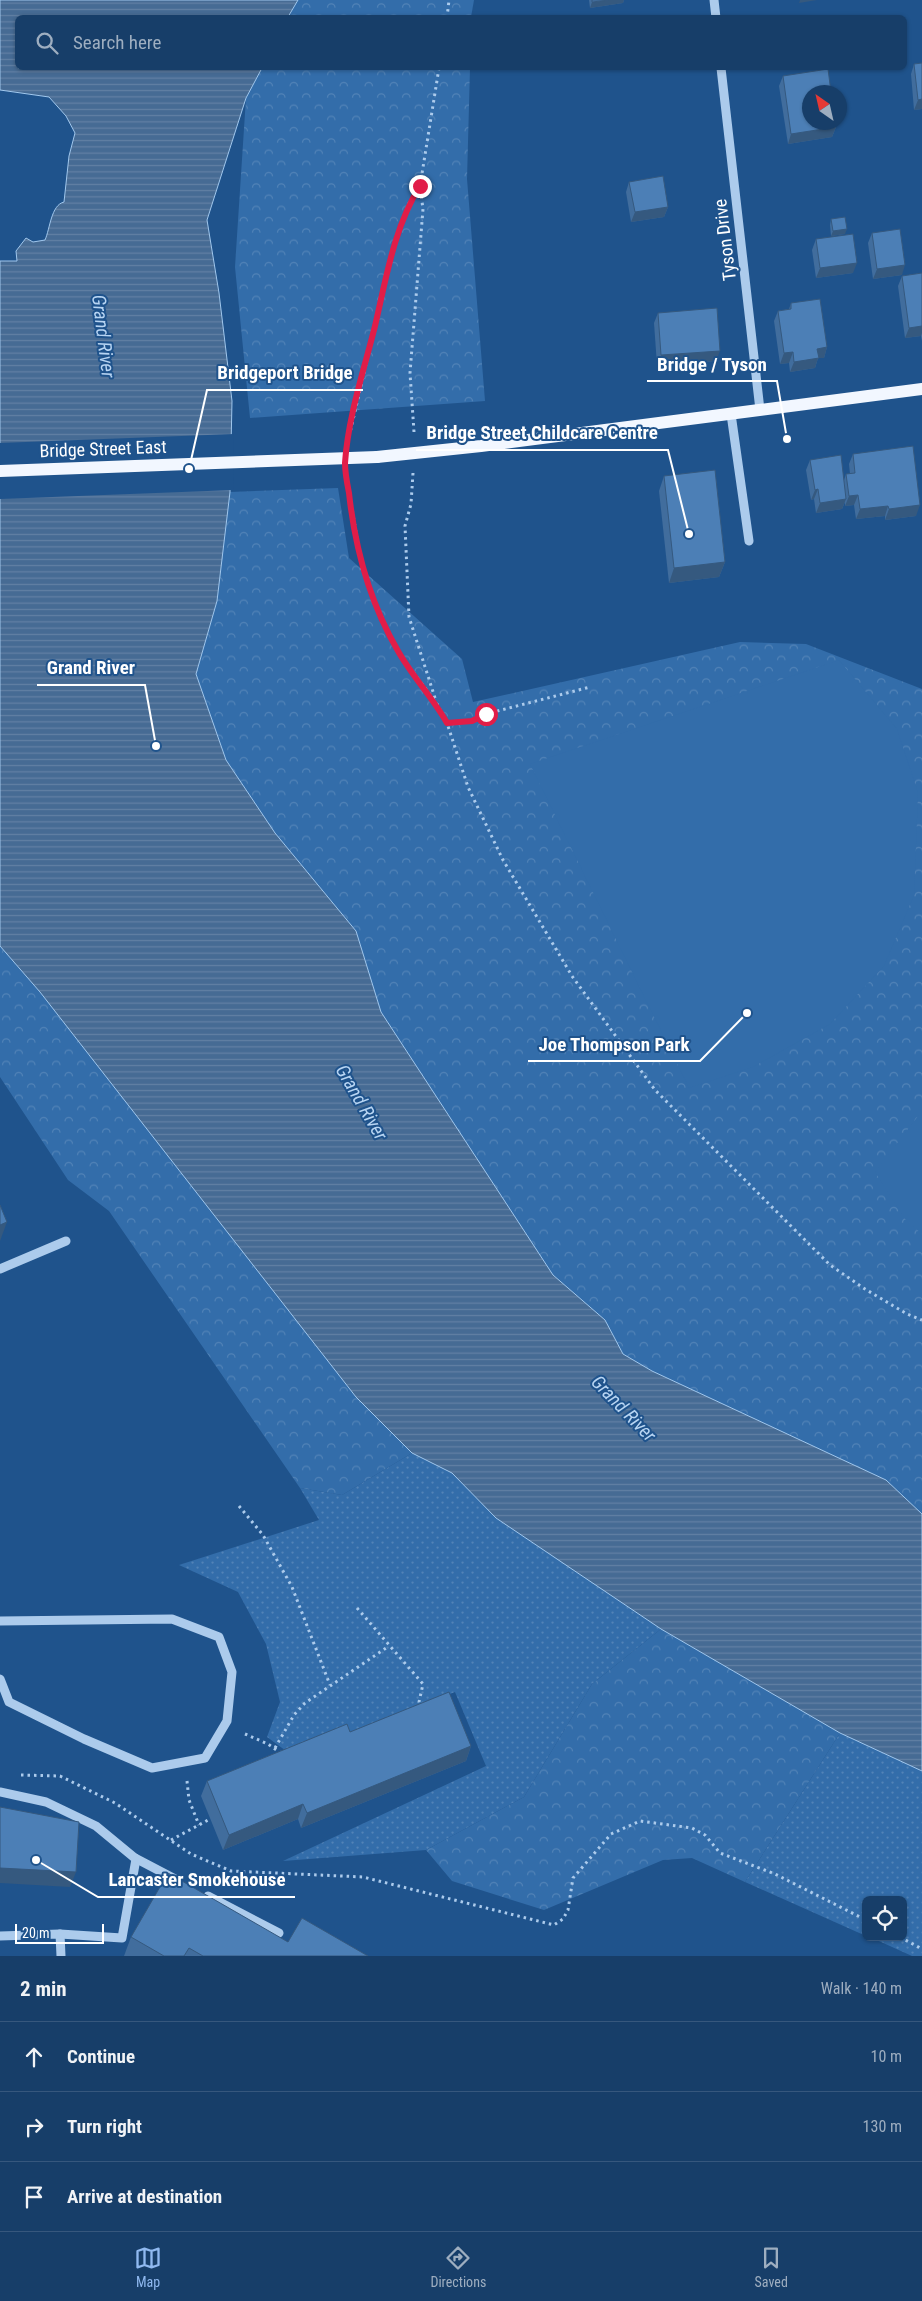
<!DOCTYPE html>
<html lang="en">
<head>
<meta charset="utf-8">
<style>
  :root { --surface:#173e69; --page:#20456f; --text:#f1f3f6; --muted:#9eaec0; --line:#36577d; --accent:#90b9f0 }
  body { margin:0; font-family:"Roboto Condensed",sans-serif; background:var(--page); color:var(--text) }
  .controls { position:absolute; right:15px; bottom:15px; display:grid; overflow:hidden; border-radius:8px; box-shadow:0 1px 4px #0004 }
  .controls button { width:45px; height:45px; display:grid; place-items:center; padding:0; border:0; border-bottom:1px solid var(--line); background:var(--surface); color:var(--text); font:25px sans-serif }
  .compass { position:absolute; left:802px; top:85px; width:45px; height:45px; border-radius:50%; background:var(--surface); box-shadow:0 1px 4px #0004; rotate:326deg }
  .scale { position:absolute; left:15px; bottom:12px; width:89px; box-sizing:border-box; padding-left:5px; border:2px solid #fff; border-top:0; font-size:14px; line-height:18px; white-space:nowrap; color:#fff; -webkit-text-stroke:4px #1f538c; paint-order:stroke }
  .stop { position:absolute; width:15px; height:15px; margin:-11px; border:4px solid #e11d48; border-radius:50%; background:#fff }
  .stop.end { background:#e11d48; border-color:#fff; box-shadow:0 1px 5px #0008 }
  .list { margin:0; padding:0; list-style:none }
  h2 { display:flex; justify-content:space-between; align-items:center; height:65px; margin:0; padding:0 20px; font-size:21px }
  h2 small { font-size:16px; font-weight:400; color:var(--muted) }
  .list li { display:grid; grid-template-columns:32px 1fr auto; gap:15px; align-items:center; box-sizing:border-box; height:70px; padding:0 20px; border-top:1px solid var(--line) }
  .list b { display:block; font-size:19px; white-space:nowrap }
  .list em { font-size:16px; font-style:normal; color:var(--muted) }
  .icon { flex:none; width:28px; height:28px; fill:none; stroke:currentColor; stroke-width:2; stroke-linecap:round; stroke-linejoin:round }
  .map { position:relative; flex:none; width:922px; height:1956px; overflow:hidden }
  .search { position:absolute; background:var(--surface); box-shadow:0 1px 4px #0004; left:15px; right:15px; top:15px; height:55px; display:flex; align-items:center; gap:12px; box-sizing:border-box; padding:0 18px; border-radius:8px; color:var(--muted); font-size:19px }
  .sheet { height:275px; background:var(--surface) }
  nav { display:flex; justify-content:space-around; align-items:center; box-sizing:border-box; height:70px; border-top:1px solid var(--line); background:var(--surface); font-size:14px; color:var(--muted) }
  nav a { display:grid; justify-items:center; gap:2px }
  nav .on { color:var(--accent) }
  .map>svg:first-child { display:block }
  .grass { fill:url(#grass-dots) }
  .forest { fill:url(#forest-crowns) }
  .garden { fill:#336daa }
  .water { fill:url(#water-rules); stroke:#a0c7ed }
  .pier { fill:#1f538c }
  .lines { fill:none; stroke-linecap:round; stroke-linejoin:round }
  .path { stroke:#accbec; stroke-width:3; stroke-dasharray:2.5 4; stroke-linecap:butt }
  .minor { stroke:#accbec; stroke-width:9 }
  .major { stroke:#f2f7ff; stroke-width:12 }
  .major-bridge { stroke:#f2f7ff; stroke-width:12 }
  .wall { fill:#416d9d }
  .shaded-wall { fill:#35597f }
  .building { fill:#4c7fb6; stroke:#35597f }
  .route { stroke:#e11d48; stroke-width:6 }
  .labels { text-anchor:middle; stroke-width:4; stroke-linejoin:round; paint-order:stroke }
  .street-label { font-size:18px; fill:#fff; stroke:#1f538c }
  .water-label { font-size:19px; font-style:italic; fill:#b8d5f3; stroke:#1f538c }
  .leader { fill:none; stroke:#fff; stroke-width:2 }
  .callout-dot { fill:#fff; stroke:#1f538c; stroke-width:2 }
  .callout-label { font-size:19px; text-anchor:middle; font-weight:bold; fill:#fff; stroke:#1f538c; stroke-width:4; stroke-linejoin:round; paint-order:stroke }
</style>
</head>
<body>
<div class="map">
<svg width="922" height="1956" viewBox="0 0 922 1956">
  <defs>
    <pattern id="grass-dots" width="8" height="8" patternUnits="userSpaceOnUse" patternTransform="scale(1.25)"><rect width="8" height="8" fill="#336daa"/><path d="M2 2h.1M6 6h.1" fill="none" stroke="#5283b7" stroke-width="1.8" stroke-linecap="round"/></pattern>
    <pattern id="forest-crowns" width="20" height="18" patternUnits="userSpaceOnUse" patternTransform="scale(1.25)"><rect width="20" height="18" fill="#336daa"/><path d="M2 6a3 3 0 1 1 6 0M12 15a3 3 0 1 1 6 0" fill="none" stroke="#5283b7"/></pattern>
    <pattern id="water-rules" width="6" height="5" patternUnits="userSpaceOnUse" patternTransform="scale(1.25)"><rect width="6" height="5" fill="#466b94"/><path d="M0 2.5h6" fill="none" stroke="#6281a4"/></pattern>
  </defs>
  <rect width="100%" height="100%" fill="#1f538c"/>
  <g class="grass">
    <polygon points="412,1453 452,1473 496,1518 661,1629 592,1684 524,1797 426,1850 283,1861 486,1766 455,1692 293,1756 267,1737 280,1702 266,1644 238,1592 179,1565 319,1520 300,1488 342,1495"/>
    <polygon points="840,1733 922,1771 922,1956 912,1956 870,1937 903,1937 903,1900 866,1900 866,1936 745,1882"/>
  </g>
  <g class="forest">
    <polygon points="298,0 474,0 471,17 288,18"/>
    <polygon points="262,68 470,68 467,179 485,401 250,418 235,267 246,98"/>
    <polygon points="338,488 349,558 462,659 473,702 740,642 806,644 922,689 922,1514 886,1480 652,1371 623,1354 605,1320 553,1275 381,1012 356,931 275,833 226,760 196,674 217,601 230,492"/>
    <polygon points="0,946 40,992 356,1397 412,1453 342,1495 300,1488 109,1211 68,1180 0,1077"/>
    <polygon points="661,1629 840,1733 745,1882 692,1858 663,1860 544,1910 452,1881 426,1850 524,1797 592,1684"/>
  </g>
  <g class="garden">
    <polygon points="839,660 897,729 918,793 914,895 884,966 830,1024 753,1067 689,1088 530,764"/>
    <polygon points="922,1111 922,1234 905,1219 875,1172"/>
  </g>
  <path class="water" d="M0 0H298L288 17 18 18V68H262L246 98 207 220 219 293 232 401 230 492 217 601 196 674 226 760 275 833 356 931 381 1012 553 1275 605 1320 623 1354 652 1371 886 1480 922 1514V1771L840 1733 661 1629 496 1518 452 1473 412 1453 356 1397 40 992 0 946V261H17L16 251 26 238 33 242 45 240C50 229 51 205 64 202L69 156 75 133 66 116 49 97 0 90Z"/>
  <polygon class="pier" points="234,434 233,490 0,499 0,443"/>
  <g class="lines">
    <g class="path">
      <polyline points="447,18 449,0"/>
      <polyline points="414,432 410,373 423,209 420,186 439,68"/>
      <polyline points="349,437 391,257 408,205 420,186"/>
      <polyline points="413,473 411,504 405,526 409,617 436,701"/>
      <polyline points="347,478 362,569 379,611 398,652 437,704 447,723 468,787 503,860 572,976 655,1090 830,1265 865,1289 907,1314 922,1320"/>
      <polyline points="447,723 472,721 486,714 590,687"/>
      <polyline points="239,1506 263,1535 292,1587 330,1685"/>
      <polyline points="357,1608 423,1684 419,1702 420,1707"/>
      <polyline points="245,1734 268,1744 282,1754"/>
      <polyline points="275,1748 294,1715 305,1703 389,1646"/>
      <polyline points="21,1775 60,1776 115,1803 191,1854 231,1871 363,1877 554,1925 563,1919 568,1910 573,1878 611,1834 640,1821 692,1828 705,1835 720,1853 775,1874 866,1920"/>
      <polyline points="187,1781 189,1800 199,1825"/>
      <polyline points="171,1840 210,1819"/>
      <polyline points="900,1937 922,1949"/>
    </g>
    <g class="minor">
      <polyline points="714,0 716,18"/>
      <polyline points="721,68 760,410"/>
      <polyline points="731,414 749,541"/>
      <polyline points="0,1269 66,1241"/>
      <polyline points="0,1621 172,1619 219,1637 232,1672 227,1721 205,1758 152,1768 84,1739 9,1702 0,1679"/>
      <polyline points="0,1792 46,1802 96,1826 136,1859 122,1938 60,1934"/>
      <polyline points="135,1858 177,1880"/>
      <polyline points="208,1896 279,1933"/>
      <polyline points="0,1936 60,1934 61,1956"/>
    </g>
    <polyline class="major" points="377,457 481,446 922,389"/>
    <polyline class="major-bridge" points="0,471 377,457"/>
  </g>
  <g class="wall">
    <polygon points="589,0 624,0 623,3 590,8"/>
    <polygon points="922,63 922,109 914,110 911,74 914,64"/>
    <polygon points="783,76 836,127 832,137 788,144 779,86"/>
    <polygon points="629,182 668,207 664,217 631,222 626,192"/>
    <polygon points="831,219 845,234 831,236 830,225"/>
    <polygon points="872,233 902,275 873,279 868,243"/>
    <polygon points="816,239 853,273 816,278 812,250"/>
    <polygon points="922,273 922,341 921,336 905,338 898,286 902,276"/>
    <polygon points="791,303 827,347 824,358 818,358 815,368 790,372 789,363 780,364 774,321 778,311 789,309"/>
    <polygon points="658,313 716,361 657,365 654,323"/>
    <polygon points="853,454 916,516 885,520 885,516 856,519 854,505 845,506 845,502 842,509 816,513 814,499 811,500 806,470 810,460 844,480 846,474 850,474 849,464"/>
    <polygon points="664,476 725,562 719,577 669,583 659,491"/>
    <polygon points="350,1732 471,1746 466,1761 301,1828 298,1819 223,1850 201,1796 207,1781"/>
    <polygon points="131,1937 288,1942 368,1956 124,1956"/>
  </g>
  <g class="shaded-wall">
    <polygon points="609,0 624,0 623,3 590,8 592,2"/>
    <polygon points="800,0 817,0 799,3"/>
    <polygon points="922,99 922,109 914,110 918,100"/>
    <polygon points="836,127 832,137 788,144 791,134"/>
    <polygon points="668,207 664,217 631,222 635,212"/>
    <polygon points="847,229 845,234 831,236 833,231"/>
    <polygon points="857,263 853,273 816,278 820,268"/>
    <polygon points="905,265 902,275 873,279 877,269"/>
    <polygon points="922,326 922,333 921,336 905,338 909,328"/>
    <polygon points="827,347 824,358 818,358 815,368 790,372 794,362 817,349"/>
    <polygon points="720,351 716,361 657,365 661,355"/>
    <polygon points="793,352 789,363 780,364 784,353"/>
    <polygon points="818,489 814,499 811,500 815,490"/>
    <polygon points="858,495 854,505 845,506 849,496"/>
    <polygon points="846,499 842,509 816,513 820,503"/>
    <polygon points="920,505 916,516 885,520 889,509"/>
    <polygon points="888,506 885,516 856,519 860,509"/>
    <polygon points="725,562 719,577 669,583 674,568"/>
    <polygon points="7,1222 0,1241 0,1225"/>
    <polygon points="471,1746 466,1761 301,1828 307,1813"/>
    <polygon points="303,1804 298,1819 223,1850 229,1835"/>
    <polygon points="0,1868 76,1872 70,1887 0,1883"/>
  </g>
  <g class="building">
    <polygon points="592,0 609,0 592,2"/>
    <polygon points="922,63 922,99 918,100 914,64"/>
    <polygon points="828,69 831,92 810,92 810,122 835,122 836,127 791,134 783,76"/>
    <polygon points="663,176 668,207 635,212 629,182"/>
    <polygon points="845,217 847,229 833,231 831,219"/>
    <polygon points="900,229 905,265 877,269 872,233"/>
    <polygon points="853,234 857,263 820,268 816,239"/>
    <polygon points="922,273 922,326 909,328 902,276"/>
    <polygon points="820,299 827,347 817,349 819,358 794,362 793,352 784,353 778,311 791,309 791,303"/>
    <polygon points="717,308 720,351 661,355 658,313"/>
    <polygon points="913,446 920,505 889,509 888,506 860,509 858,495 849,496 846,474 855,473 853,454"/>
    <polygon points="841,455 846,499 820,503 818,489 815,490 810,460"/>
    <polygon points="715,470 725,562 674,568 664,476"/>
    <polygon points="0,1205 7,1222 0,1225"/>
    <polygon points="449,1692 471,1746 307,1813 303,1804 229,1835 207,1781 347,1724 350,1732"/>
    <polygon points="0,1807 79,1822 76,1872 0,1868"/>
    <polygon points="168,1873 288,1942 302,1918 368,1956 203,1956 189,1948 184,1956 164,1956 131,1937"/>
  </g>
  <g class="lines">
    <path class="route" d="M420 186C394 227 386 279 375 326 364 370 348 417 345 463 345 472 347 483 349 493 355 548 370 603 398 651 412 676 433 698 447 723L472 721 486 714"/>
  </g>
  <g class="labels">
    <g class="street-label">
      <text transform="translate(725 240) rotate(-97)" y="6">Tyson Drive</text>
      <text transform="translate(103 449) rotate(-2)" y="6">Bridge Street East</text>
    </g>
    <g class="water-label">
      <text transform="translate(104 336) rotate(83)" y="7">Grand River</text>
      <text transform="translate(362 1102) rotate(60)" y="7">Grand River</text>
      <text transform="translate(624 1408) rotate(46)" y="7">Grand River</text>
    </g>
  </g>
  <path class="leader" d="M787 439L777 381H647M189 469L207 390H363M689 534L668 450H416M156 746L145 685H37M747 1013L700 1061H528M36 1860L98 1897H295"/>
  <g class="callout-dot">
    <circle cx="787" cy="439" r="5"/>
    <circle cx="189" cy="469" r="5"/>
    <circle cx="689" cy="534" r="5"/>
    <circle cx="156" cy="746" r="5"/>
    <circle cx="747" cy="1013" r="5"/>
    <circle cx="36" cy="1860" r="5"/>
  </g>
  <g class="callout-label">
    <text x="712" y="371">Bridge / Tyson</text>
    <text x="285" y="379">Bridgeport Bridge</text>
    <text x="542" y="439">Bridge Street Childcare Centre</text>
    <text x="91" y="674">Grand River</text>
    <text x="614" y="1051">Joe Thompson Park</text>
    <text x="197" y="1886">Lancaster Smokehouse</text>
  </g>
</svg>
<div class="controls">
<button><svg class="icon" aria-label="locate" viewBox="0 0 24 24"><circle cx="12" cy="12" r="6"/><path d="M12 2v4M12 18v4M2 12h4M18 12h4"/></svg></button>
</div>
<svg class="compass" viewBox="-18 -18 36 36"><path d="M0-13l5 13h-10z" fill="#e53935"/><path d="M0 13l5-13h-10z" fill="#9eaec0"/></svg>
<div class="scale">20 m</div>
<div class="stop" style="left:486px;top:714px"></div>
<div class="stop end" style="left:420px;top:186px"></div>
<div class="search"><svg class="icon" aria-label="search" viewBox="0 0 24 24"><circle cx="10" cy="10" r="6"/><path d="M15 15l6 6"/></svg>Search here</div>
</div>
<section class="sheet">
<h2>2 min<small>Walk · 140 m</small></h2>
<ul class="list">
<li><svg class="icon" aria-label="ahead" viewBox="0 0 24 24"><path d="M12 20V5M6 11l6-6 6 6"/></svg><div><b>Continue</b></div><em>10 m</em></li>
<li><svg class="icon" aria-label="right" viewBox="0 0 24 24"><path d="M7 20v-9h11M14 6l5 5-5 5"/></svg><div><b>Turn right</b></div><em>130 m</em></li>
<li><svg class="icon" aria-label="arrive" viewBox="0 0 24 24"><path d="M6 21V4h12l-3 4 3 4H6"/></svg><div><b>Arrive at destination</b></div></li>
</ul>
</section>
<nav>
<a class="on"><svg class="icon" aria-label="map" viewBox="0 0 24 24"><path d="M3 6l6-2 6 2 6-2v14l-6 2-6-2-6 2zM9 4v14M15 6v14"/></svg>Map</a>
<a><svg class="icon" aria-label="directions" viewBox="0 0 24 24"><path d="M12 3l9 9-9 9-9-9zM9 14v-3h6M13 9l2 2-2 2"/></svg>Directions</a>
<a><svg class="icon" aria-label="saved" viewBox="0 0 24 24"><path d="M7 4h10v16l-5-4-5 4z"/></svg>Saved</a>
</nav>
</body>
</html>
